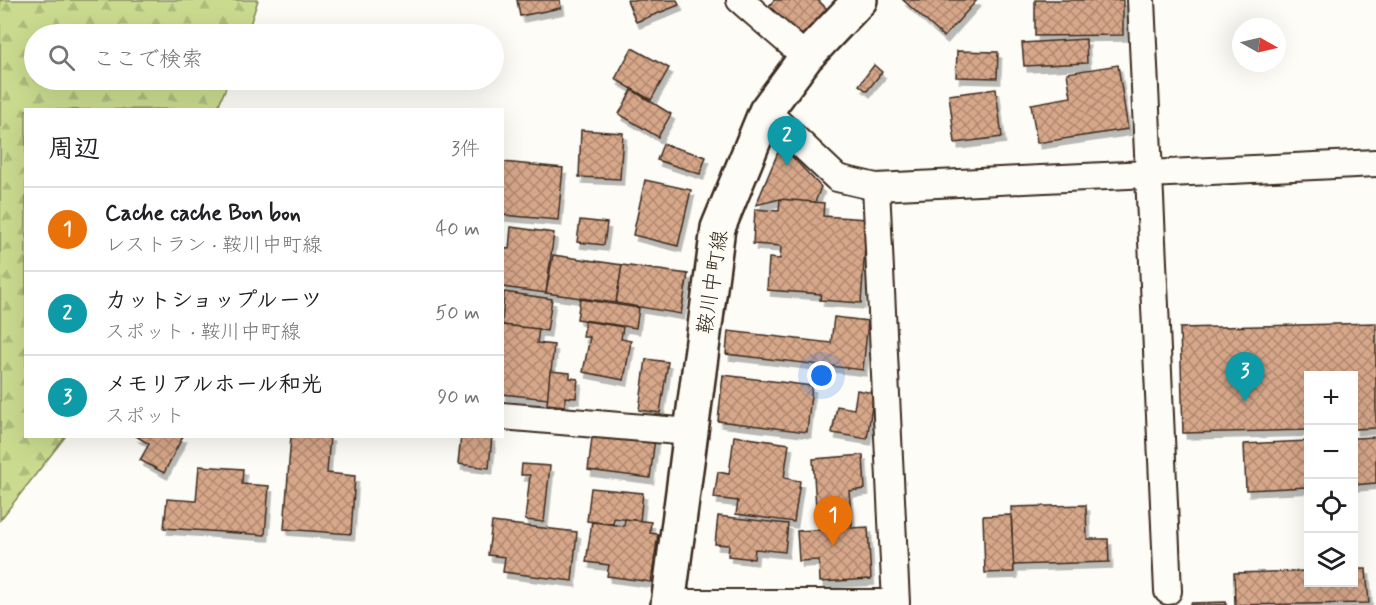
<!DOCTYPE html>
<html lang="ja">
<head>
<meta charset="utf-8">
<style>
  :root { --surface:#fff; --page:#f2f2f2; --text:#202124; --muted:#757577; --line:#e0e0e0; --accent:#c8321e }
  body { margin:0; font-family:Mynerve,"Klee One",sans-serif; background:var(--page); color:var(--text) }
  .controls { position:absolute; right:18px; bottom:18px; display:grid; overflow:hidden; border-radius:0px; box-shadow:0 6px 24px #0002 }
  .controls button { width:54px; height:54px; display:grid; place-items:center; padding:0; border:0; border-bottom:2px solid var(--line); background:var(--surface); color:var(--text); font:30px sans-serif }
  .compass { position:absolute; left:1232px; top:18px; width:54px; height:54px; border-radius:50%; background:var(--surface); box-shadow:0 6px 24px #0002; rotate:98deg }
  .you { position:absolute; left:822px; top:376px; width:21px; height:21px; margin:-15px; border:4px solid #fff; border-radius:50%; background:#1a73e8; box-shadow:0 0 0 9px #1a73e833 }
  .badge { display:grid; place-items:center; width:39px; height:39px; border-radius:50%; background:var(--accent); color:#fff; font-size:20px; font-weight:700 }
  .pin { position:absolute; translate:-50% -50px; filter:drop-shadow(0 2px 3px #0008) }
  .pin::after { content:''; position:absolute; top:32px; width:21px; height:18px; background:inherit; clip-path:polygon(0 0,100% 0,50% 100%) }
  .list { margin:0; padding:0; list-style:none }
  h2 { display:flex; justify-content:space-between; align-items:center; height:78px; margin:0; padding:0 24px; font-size:26px }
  h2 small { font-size:20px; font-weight:400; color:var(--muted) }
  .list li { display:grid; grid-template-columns:39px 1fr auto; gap:18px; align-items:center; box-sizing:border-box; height:84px; padding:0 24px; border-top:2px solid var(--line) }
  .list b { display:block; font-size:22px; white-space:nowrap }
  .list p { margin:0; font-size:20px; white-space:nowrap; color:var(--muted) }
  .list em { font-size:20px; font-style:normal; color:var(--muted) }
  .icon { flex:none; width:33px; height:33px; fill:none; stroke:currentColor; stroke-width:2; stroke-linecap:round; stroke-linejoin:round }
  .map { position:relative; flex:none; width:1376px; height:605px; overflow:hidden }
  .search { position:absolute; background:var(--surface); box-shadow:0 6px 24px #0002; left:24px; top:24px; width:480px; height:66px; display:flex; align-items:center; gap:15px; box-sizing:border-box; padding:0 21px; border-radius:33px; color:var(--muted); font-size:22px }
  .panel { position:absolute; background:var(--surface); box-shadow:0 6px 24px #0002; left:24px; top:108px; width:480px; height:330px; border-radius:0px }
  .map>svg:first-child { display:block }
  .forest { fill:url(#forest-firs); stroke:#828256; stroke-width:1.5 }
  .building { fill:url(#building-cross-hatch); stroke:#3b2a1e; stroke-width:1.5; filter:url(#shadow) }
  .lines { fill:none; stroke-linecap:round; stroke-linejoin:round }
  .street-casing { stroke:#3b2a1e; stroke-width:30 }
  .secondary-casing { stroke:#3b2a1e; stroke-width:38 }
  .street { stroke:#fdfcf7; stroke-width:26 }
  .secondary { stroke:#fdfcf7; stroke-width:33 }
  .labels { text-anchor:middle; stroke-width:4.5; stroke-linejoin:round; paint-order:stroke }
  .street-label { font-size:21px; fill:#3b2a1e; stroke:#fdfcf7 }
</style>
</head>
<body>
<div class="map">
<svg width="1376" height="605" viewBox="0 0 1376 605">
  <defs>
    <pattern id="forest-firs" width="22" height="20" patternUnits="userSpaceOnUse" patternTransform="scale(1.5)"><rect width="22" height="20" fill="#cadb8f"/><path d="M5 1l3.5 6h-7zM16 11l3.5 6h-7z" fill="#aebc7b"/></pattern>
    <pattern id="building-cross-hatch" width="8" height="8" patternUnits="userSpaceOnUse" patternTransform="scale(1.5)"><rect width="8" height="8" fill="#d7a78a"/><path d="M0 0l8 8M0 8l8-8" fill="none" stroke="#b08870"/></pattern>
    <filter id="shadow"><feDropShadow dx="3.5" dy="6" stdDeviation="0" flood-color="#0004"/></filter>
  </defs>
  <rect width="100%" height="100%" fill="#fdfcf7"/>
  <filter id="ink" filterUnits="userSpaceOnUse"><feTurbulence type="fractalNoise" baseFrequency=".0167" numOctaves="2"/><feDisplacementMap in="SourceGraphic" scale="12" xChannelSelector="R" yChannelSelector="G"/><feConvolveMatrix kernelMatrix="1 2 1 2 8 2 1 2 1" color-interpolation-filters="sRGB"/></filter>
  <g filter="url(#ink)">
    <polygon class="forest" points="0,0 258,0 247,34 34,34 34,80 229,80 217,109 26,110 26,436 65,437 0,520"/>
    <g class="building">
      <polygon points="517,0 560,0 561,8 520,16"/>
      <polygon points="627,0 677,0 679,5 636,22"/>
      <polygon points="774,0 818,0 829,11 802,38 769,6"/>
      <polygon points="903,0 977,0 944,37"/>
      <polygon points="1035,0 1123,0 1123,35 1035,36"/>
      <polygon points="1086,39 1087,63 1024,66 1022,43"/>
      <polygon points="632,48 669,68 651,100 615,79"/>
      <polygon points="957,51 998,52 997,78 956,77"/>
      <polygon points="874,65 882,72 867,91 859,85"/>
      <polygon points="1118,65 1128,129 1037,143 1031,104 1071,97 1067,73"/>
      <polygon points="996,89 1002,137 955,143 949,95"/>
      <polygon points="632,90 671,114 658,137 619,114"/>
      <polygon points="581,130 623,133 620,179 579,177"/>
      <polygon points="663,144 706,157 700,174 657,160"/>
      <polygon points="781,145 821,187 814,205 780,199 756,205"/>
      <polygon points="503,162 563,168 558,220 502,215"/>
      <polygon points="645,180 691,190 678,246 633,235"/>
      <polygon points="780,199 824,203 823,216 867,219 861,303 820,300 821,294 767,290 769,258 780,259 781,246 753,244 755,209 779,211"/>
      <polygon points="580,220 607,223 604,245 577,242"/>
      <polygon points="511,227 554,233 546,293 502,287 502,248 509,249"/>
      <polygon points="553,255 622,265 616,303 546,293"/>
      <polygon points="622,265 688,274 681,314 616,303"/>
      <polygon points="504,292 552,299 547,331 502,325"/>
      <polygon points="580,299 639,308 636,328 577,319"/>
      <polygon points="834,317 868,321 863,370 726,354 728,331 831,343"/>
      <polygon points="585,321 623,327 621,339 631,341 624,380 583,372 590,337 583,337"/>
      <polygon points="1376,323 1376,428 1354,429 1354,376 1308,376 1308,430 1183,433 1180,328"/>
      <polygon points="502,325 539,329 537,343 554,345 548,399 502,394"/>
      <polygon points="646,359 668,362 660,413 639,410"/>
      <polygon points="550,371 570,373 570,378 578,379 576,398 565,397 565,406 547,404"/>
      <polygon points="723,375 812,386 807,432 718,421"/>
      <polygon points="857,390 874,393 867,439 832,433 837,406 854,409"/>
      <polygon points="593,430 655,438 650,478 588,470"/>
      <polygon points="136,436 183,436 164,473 140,460 149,444"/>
      <polygon points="291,436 330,436 327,473 355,476 351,534 284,529"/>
      <polygon points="461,436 492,436 489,468 458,464"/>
      <polygon points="734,436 789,444 784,478 800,481 794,522 736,514 738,501 714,498 718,472 729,474"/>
      <polygon points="1376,437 1376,483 1354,485 1354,438"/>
      <polygon points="1308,441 1308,487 1246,490 1244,444"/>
      <polygon points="863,455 865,489 849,491 852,525 822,527 821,508 816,508 813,459"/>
      <polygon points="522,464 550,466 544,522 525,520 530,475 521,475"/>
      <polygon points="199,466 243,469 242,484 269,486 265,535 164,528 167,499 196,501"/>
      <polygon points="591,488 643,493 640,521 614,518 613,524 587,521"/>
      <polygon points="1086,505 1087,539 1108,539 1109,562 1013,565 1011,507"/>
      <polygon points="1011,515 1014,572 985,573 983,516"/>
      <polygon points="718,516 788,524 785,552 755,549 754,559 728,556 729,545 715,544"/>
      <polygon points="625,519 651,522 650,533 658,534 651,582 607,576 609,565 586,562 592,522 624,526"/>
      <polygon points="492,522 577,532 572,581 503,572 505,557 488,555"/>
      <polygon points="868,527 871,579 820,582 819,560 799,561 797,531"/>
      <polygon points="1354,569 1366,569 1369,603 1235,605 1234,573 1308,571 1308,582 1354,582"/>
      <polygon points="1226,602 1226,605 1191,605 1191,603"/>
    </g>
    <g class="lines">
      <g class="street-casing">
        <g id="street">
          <polyline points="740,0 806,57"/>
          <polyline points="1141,0 1168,591"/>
          <polyline points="766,111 837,178 876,187 1376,163"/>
          <polyline points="502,416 690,432"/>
          <polyline points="668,603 896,603 876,187"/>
        </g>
      </g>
      <g class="secondary-casing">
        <polyline id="secondary" points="668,605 718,228 766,111 806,57 860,0"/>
      </g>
      <use href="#street" class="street"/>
      <use href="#secondary" class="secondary"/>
    </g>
  </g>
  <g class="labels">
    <g class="street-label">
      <text transform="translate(712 282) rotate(-81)" y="7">鞍川中町線</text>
    </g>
  </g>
</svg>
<div class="controls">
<button>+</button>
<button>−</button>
<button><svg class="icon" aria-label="locate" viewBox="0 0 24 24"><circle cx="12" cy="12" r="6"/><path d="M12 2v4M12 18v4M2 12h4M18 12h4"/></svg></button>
<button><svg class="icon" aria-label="layers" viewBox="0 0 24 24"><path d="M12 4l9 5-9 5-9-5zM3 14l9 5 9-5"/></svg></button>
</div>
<svg class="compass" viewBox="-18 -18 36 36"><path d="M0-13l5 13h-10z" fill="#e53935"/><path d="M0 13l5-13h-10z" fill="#757577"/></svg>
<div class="you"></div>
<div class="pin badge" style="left:833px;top:546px;background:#e8710a">1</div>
<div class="pin badge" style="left:787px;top:166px;background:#0f9aa8">2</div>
<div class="pin badge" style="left:1245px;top:402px;background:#0f9aa8">3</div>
<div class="search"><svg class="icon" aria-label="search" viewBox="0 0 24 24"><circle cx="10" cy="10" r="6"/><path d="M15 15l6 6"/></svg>ここで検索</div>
<section class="panel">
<h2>周辺<small>3件</small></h2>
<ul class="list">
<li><span class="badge" style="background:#e8710a">1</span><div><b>Cache cache Bon bon</b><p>レストラン · 鞍川中町線</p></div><em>40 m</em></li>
<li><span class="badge" style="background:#0f9aa8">2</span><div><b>カットショップルーツ</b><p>スポット · 鞍川中町線</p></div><em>50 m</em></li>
<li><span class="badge" style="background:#0f9aa8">3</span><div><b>メモリアルホール和光</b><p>スポット</p></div><em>90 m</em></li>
</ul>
</section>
</div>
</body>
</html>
